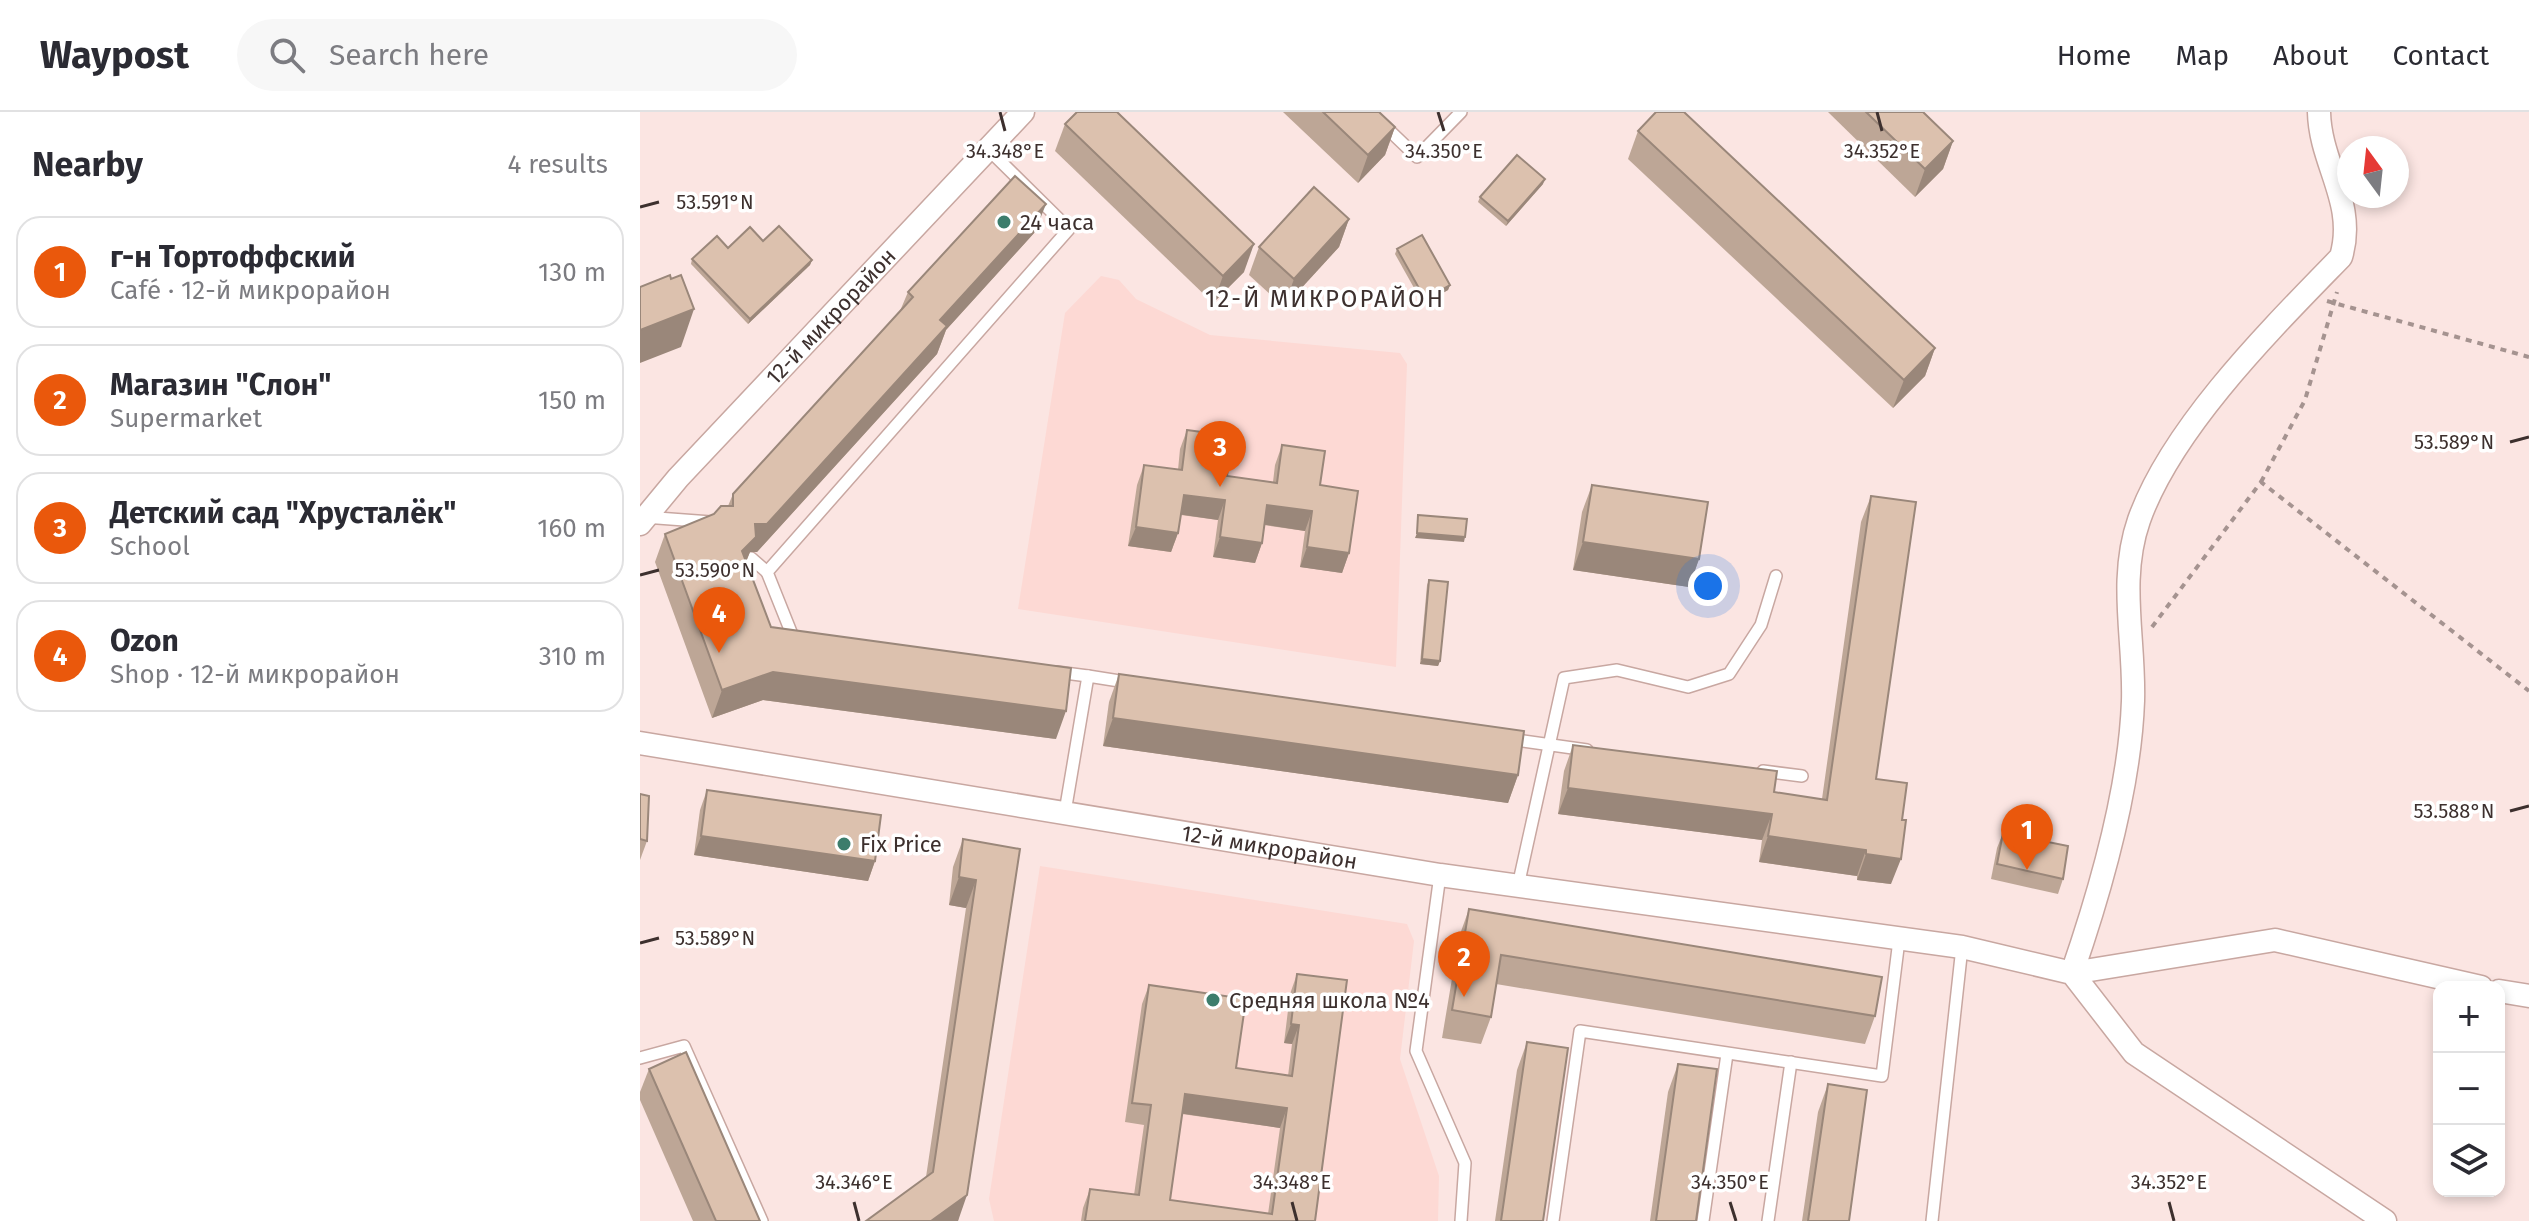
<!DOCTYPE html>
<html lang="en">
<head>
<meta charset="utf-8">
<style>
  :root { --surface:#fff; --page:#f7f7f7; --text:#2b2b33; --muted:#7c7c81; --line:#e1e1e2; --accent:#ea580c }
  body { margin:0; font-family:"Fira Sans",sans-serif; background:var(--page); color:var(--text) }
  .controls { position:absolute; right:24px; bottom:24px; display:grid; overflow:hidden; border-radius:16px; box-shadow:0 4px 12px #0003 }
  .controls button { width:72px; height:72px; display:grid; place-items:center; padding:0; border:0; border-bottom:2px solid var(--line); background:var(--surface); color:var(--text); font:40px sans-serif }
  .compass { position:absolute; left:1697px; top:24px; width:72px; height:72px; border-radius:50%; background:var(--surface); box-shadow:0 4px 12px #0003; rotate:345deg }
  .you { position:absolute; left:1068px; top:474px; width:28px; height:28px; margin:-20px; border:6px solid #fff; border-radius:50%; background:#1a73e8; box-shadow:0 0 0 12px #1a73e833 }
  .badge { display:grid; place-items:center; width:52px; height:52px; border-radius:50%; background:var(--accent); color:#fff; font-size:26px; font-weight:700 }
  .pin { position:absolute; translate:-50% -66px; filter:drop-shadow(0 2px 4px #0008) }
  .pin::after { content:''; position:absolute; top:42px; width:28px; height:24px; background:inherit; clip-path:polygon(0 0,100% 0,50% 100%) }
  .list { margin:0; padding:0; list-style:none }
  h2 { display:flex; justify-content:space-between; align-items:center; height:104px; margin:0; padding:0 32px; font-size:34px }
  h2 small { font-size:26px; font-weight:400; color:var(--muted) }
  .list li { display:grid; grid-template-columns:52px 1fr auto; gap:24px; align-items:center; box-sizing:border-box; height:112px; margin:0 16px 16px; padding:0 16px; border:2px solid var(--line); border-radius:24px }
  .list b { display:block; font-size:30px; white-space:nowrap }
  .list p { margin:0; font-size:26px; white-space:nowrap; color:var(--muted) }
  .list em { font-size:26px; font-style:normal; color:var(--muted) }
  .icon { flex:none; width:44px; height:44px; fill:none; stroke:currentColor; stroke-width:2; stroke-linecap:round; stroke-linejoin:round }
  .map { position:relative; flex:none; width:1889px; height:1109px; overflow:hidden }
  header { display:flex; align-items:center; gap:48px; box-sizing:border-box; height:112px; padding:0 40px; background:var(--surface); border-bottom:2px solid var(--line) }
  header strong { font-size:38px }
  nav { display:flex; gap:44px; margin-inline-start:auto; font-size:28px }
  .search { width:560px; height:72px; background:var(--page); display:flex; align-items:center; gap:20px; box-sizing:border-box; padding:0 28px; border-radius:44px; color:var(--muted); font-size:30px }
  main { display:flex }
  aside { flex:1; background:var(--surface) }
  .map>svg:first-child { display:block }
  .built { fill:#fdd9d4 }
  .lines { fill:none; stroke-linecap:round; stroke-linejoin:round }
  .service-casing { stroke:#c8a7a1; stroke-width:14 }
  .minor-casing { stroke:#c8a7a1; stroke-width:25 }
  .path { stroke:#a59390; stroke-width:4; stroke-dasharray:6 6; stroke-linecap:butt }
  .service { stroke:#fff; stroke-width:11 }
  .minor { stroke:#fff; stroke-width:22 }
  .wall { fill:#bda696; fill-rule:evenodd }
  .shaded-wall { fill:#9a877a }
  .building { fill:#dcc1ae; stroke:#9a877a; stroke-width:2; fill-rule:evenodd }
  .ticks { fill:none; stroke:#3d302e; stroke-width:3 }
  .poi-dot { fill:#3c7d6c; stroke:#fff; stroke-width:3 }
  .labels { text-anchor:middle; stroke-width:7; stroke-linejoin:round; paint-order:stroke }
  .poi-label { font-size:22px; fill:#3d302e; stroke:#fff; text-anchor:start }
  .street-label { font-size:22px; fill:#3d302e; stroke:#fff }
  .neighbourhood-label { font-size:24px; letter-spacing:2px; fill:#3d302e; stroke:#fff }
  .ticks-label { font-size:20px; text-anchor:middle; fill:#3d302e; stroke:#fff; stroke-width:7; stroke-linejoin:round; paint-order:stroke }
</style>
</head>
<body>
<header>
<strong>Waypost</strong>
<div class="search"><svg class="icon" aria-label="search" viewBox="0 0 24 24"><circle cx="10" cy="10" r="6"/><path d="M15 15l6 6"/></svg>Search here</div>
<nav><a>Home</a><a>Map</a><a>About</a><a>Contact</a></nav>
</header>
<main>
<aside>
<h2>Nearby<small>4 results</small></h2>
<ul class="list">
<li><span class="badge">1</span><div><b>г-н Тортоффский</b><p>Café · 12-й микрорайон</p></div><em>130 m</em></li>
<li><span class="badge">2</span><div><b>Магазин &quot;Слон&quot;</b><p>Supermarket</p></div><em>150 m</em></li>
<li><span class="badge">3</span><div><b>Детский сад &quot;Хрусталёк&quot;</b><p>School</p></div><em>160 m</em></li>
<li><span class="badge">4</span><div><b>Ozon</b><p>Shop · 12-й микрорайон</p></div><em>310 m</em></li>
</ul>
</aside>
<div class="map">
<svg width="1889" height="1109" viewBox="0 0 1889 1109">
  <rect width="100%" height="100%" fill="#fbe5e2"/>
  <g class="built">
    <polygon points="461,164 479,168 496,187 570,223 760,241 767,252 756,555 378,497 425,201"/>
    <polygon points="400,754 767,812 774,829 760,947 799,1064 798,1109 354,1109 349,1087"/>
  </g>
  <g class="lines">
    <g class="service-casing">
      <g id="service">
        <polyline points="730,0 777,45 821,0"/>
        <polyline points="4,405 71,410"/>
        <polyline points="111,446 127,460"/>
        <polyline points="158,526 153,525 127,460 429,117 348,37"/>
        <polyline points="417,560 448,564"/>
        <polyline points="869,627 947,638"/>
        <polyline points="1123,659 1162,664"/>
        <polyline points="425,700 448,564 492,571"/>
        <polyline points="800,763 776,939 825,1051 821,1109"/>
        <polyline points="878,774 924,566 977,558 1048,575 1089,562 1121,513 1136,464"/>
        <polyline points="0,946 44,934 122,1109"/>
        <polyline points="913,1109 940,919 1242,964 1259,828"/>
        <polyline points="1063,1109 1087,942"/>
        <polyline points="1128,1109 1151,950"/>
        <polyline points="1292,1109 1322,835"/>
      </g>
    </g>
    <g class="minor-casing">
      <g id="minor">
        <path d="M1679 0C1680 52 1717 91 1701 145 1632 216 1532 315 1499 408 1478 468 1495 528 1493 589 1490 675 1460 780 1432 861L1635 828 1841 875"/>
        <path id="s1" d="M0 412 38 366 383 0"/>
        <path id="s2" d="M0 631 800 763 1322 835 1432 861 1494 941 1745 1109"/>
        <polyline points="1859,879 1889,884"/>
      </g>
    </g>
    <g class="path">
      <polyline points="1687,189 1889,245"/>
      <polyline points="1621,370 1665,288 1697,180"/>
      <polyline points="1512,515 1621,370 1889,579"/>
    </g>
    <use href="#service" class="service"/>
    <use href="#minor" class="minor"/>
  </g>
  <g class="wall">
    <polygon points="643,0 739,0 755,15 745,43 718,71"/>
    <polygon points="1188,0 1283,0 1313,29 1303,57 1275,85"/>
    <polygon points="425,12 604,160 573,191 415,39"/>
    <polygon points="998,19 1295,236 1285,264 1253,296 988,47"/>
    <polygon points="903,72 866,114 838,90 840,85"/>
    <polygon points="709,107 699,135 644,195 609,163 619,135"/>
    <polygon points="395,120 306,218 297,242 117,440 110,440 106,450 131,515 416,627 123,588 72,606 15,450 25,422 74,402 88,394 93,382 260,199 268,180"/>
    <polygon points="123,129 172,148 170,153 108,212 51,152 52,147 88,136"/>
    <polygon points="757,137 810,173 808,178 783,192 755,142"/>
    <polygon points="547,318 587,364 633,370 635,353 642,333 680,373 709,441 702,461 660,455 665,419 624,413 622,431 615,451 573,445 578,408 541,403 538,421 531,440 488,434 497,373 504,353 538,358 540,337"/>
    <polygon points="952,373 1059,447 1049,475 933,458 942,400"/>
    <polygon points="1231,384 1236,667 1251,772 1217,768 1217,764 1119,750 1122,728 918,702 924,659 933,633 1134,680 1182,687 1221,410"/>
    <polygon points="789,468 800,549 798,554 780,552 787,473"/>
    <polygon points="479,562 878,663 868,691 463,634 469,590"/>
    <polygon points="67,678 235,749 228,769 54,743 60,698"/>
    <polygon points="0,682 7,729 0,748"/>
    <polygon points="1363,721 1423,767 1418,782 1351,767 1357,736"/>
    <polygon points="323,727 380,737 318,1109 286,1065 326,796 309,793 313,755"/>
    <polygon points="829,797 1235,904 1225,932 856,872 851,905 841,932 802,926 819,825"/>
    <path d="M657 862 675 1109H441L443 1096 450 1077 494 1083 504 1013 485 1010 502 892 509 873 596 956 648 964 652 932 644 931 650 882ZM542 1002 640 1016 628 1102 530 1088Z"/>
    <polygon points="887,930 903,1109 855,1109 877,958"/>
    <polygon points="1038,952 1056,1109 1010,1109 1028,980"/>
    <polygon points="9,957 120,1109 53,1109 0,988 0,980"/>
    <polygon points="1188,972 1209,1109 1162,1109 1178,1000"/>
  </g>
  <g class="shaded-wall">
    <polygon points="755,15 745,43 718,71 728,43"/>
    <polygon points="1313,29 1303,57 1275,85 1285,57"/>
    <polygon points="905,67 903,72 866,114 868,109"/>
    <polygon points="406,92 395,120 306,218 297,242 117,440 110,440 105,452 102,439 115,412"/>
    <polygon points="709,107 699,135 644,195 654,167"/>
    <polygon points="614,132 604,160 573,191 583,164"/>
    <polygon points="172,148 170,153 108,212 110,207"/>
    <polygon points="810,173 808,178 783,192 785,187"/>
    <polygon points="54,197 41,235 0,251 0,218"/>
    <polygon points="1295,236 1285,264 1253,296 1264,268"/>
    <polygon points="544,383 585,388 578,408 537,402"/>
    <polygon points="627,393 672,399 665,419 620,412"/>
    <polygon points="496,415 538,421 531,440 488,434"/>
    <polygon points="777,421 825,425 824,430 775,426"/>
    <polygon points="580,425 622,431 615,451 573,445"/>
    <polygon points="943,430 1059,447 1049,475 933,458"/>
    <polygon points="667,435 709,441 702,461 660,455"/>
    <polygon points="782,547 800,549 798,554 780,552"/>
    <polygon points="133,560 426,599 416,627 123,588 72,606 82,578"/>
    <polygon points="473,606 878,663 868,691 463,634"/>
    <polygon points="928,676 1132,702 1122,728 918,702"/>
    <polygon points="61,724 235,749 228,769 54,743"/>
    <polygon points="1128,724 1226,738 1217,764 1119,750"/>
    <polygon points="1226,742 1261,747 1251,772 1217,768"/>
    <polygon points="319,765 336,768 326,796 309,793"/>
    <polygon points="651,912 659,913 652,932 644,931"/>
    <polygon points="545,982 647,996 640,1016 538,1001"/>
    <polygon points="327,1083 318,1109 291,1109"/>
  </g>
  <g class="building">
    <polygon points="437,0 477,0 614,132 583,164 425,12"/>
    <polygon points="683,0 739,0 755,15 728,43"/>
    <polygon points="1016,0 1044,0 1295,236 1264,268 998,19"/>
    <polygon points="1226,0 1283,0 1313,29 1285,57"/>
    <polygon points="877,43 905,67 868,109 840,85"/>
    <polygon points="375,64 406,92 300,208 307,214 127,412 115,412 116,425 102,439 131,515 431,556 426,599 133,560 82,578 25,422 74,402 81,394 93,394 93,382 273,185 268,180"/>
    <polygon points="674,75 709,107 654,167 619,135"/>
    <polygon points="139,114 172,148 110,207 52,147 77,124 88,136 110,115 123,129"/>
    <polygon points="782,123 810,173 785,187 757,137"/>
    <polygon points="30,163 31,167 41,163 54,197 0,218 0,175"/>
    <polygon points="547,318 592,324 587,364 637,371 642,333 685,339 680,373 718,379 709,441 667,435 672,399 627,393 622,431 580,425 585,388 544,383 538,421 496,415 504,353 542,358"/>
    <polygon points="952,373 1068,390 1059,447 943,430"/>
    <polygon points="1231,384 1276,390 1236,667 1267,671 1262,708 1266,708 1261,747 1226,742 1226,738 1128,724 1132,702 928,676 933,633 1137,659 1134,680 1187,688"/>
    <polygon points="778,403 827,407 825,425 777,421"/>
    <polygon points="789,468 808,470 800,549 782,547"/>
    <polygon points="479,562 884,619 878,663 473,606"/>
    <polygon points="67,678 241,703 235,749 61,724"/>
    <polygon points="0,682 9,684 7,729 0,727"/>
    <polygon points="1363,721 1428,734 1423,767 1357,752"/>
    <polygon points="323,727 380,737 327,1083 291,1109 226,1109 293,1060 336,768 319,765"/>
    <polygon points="829,797 1242,865 1235,904 861,843 851,905 812,898"/>
    <path d="M657 862 707 868 675 1109H445L450 1077 499 1083 511 993 492 991 509 873 606 887 596 956 652 964 659 913 651 912ZM545 982 647 996 632 1102 530 1088Z"/>
    <polygon points="887,930 928,936 903,1109 861,1109"/>
    <polygon points="46,940 120,1109 76,1109 9,957"/>
    <polygon points="1038,952 1077,957 1056,1109 1016,1109"/>
    <polygon points="1188,972 1227,978 1209,1109 1168,1109"/>
  </g>
  <path class="ticks" d="M360 0 365 19M798 0 804 19M1237 0 1242 19M0 95 19 90M1870 330 1889 325M0 463 19 458M1870 699 1889 694M0 831 19 826M214 1090 219 1109M652 1090 657 1109M1090 1090 1096 1109M1529 1090 1534 1109"/>
  <g class="poi-dot">
    <circle cx="364" cy="110" r="8"/>
    <circle cx="204" cy="732" r="8"/>
    <circle cx="573" cy="888" r="8"/>
  </g>
  <g class="labels">
    <g class="poi-label">
      <text x="380" y="118">24 часа</text>
      <text x="220" y="740">Fix Price</text>
      <text x="589" y="896">Средняя школа №4</text>
    </g>
    <g class="street-label">
      <text dy="8" stroke="none"><textPath href="#s1" startOffset="282">12-й микрорайон</textPath></text>
      <text dy="8" stroke="none"><textPath href="#s2" startOffset="638">12-й микрорайон</textPath></text>
    </g>
    <g class="neighbourhood-label">
      <text x="685" y="195">12-Й МИКРОРАЙОН</text>
    </g>
  </g>
  <g class="ticks-label">
    <text x="365" y="46">34.348°E</text>
    <text x="804" y="46">34.350°E</text>
    <text x="1242" y="46">34.352°E</text>
    <text x="75" y="97">53.591°N</text>
    <text x="1814" y="337">53.589°N</text>
    <text x="75" y="465">53.590°N</text>
    <text x="1814" y="706">53.588°N</text>
    <text x="75" y="833">53.589°N</text>
    <text x="214" y="1077">34.346°E</text>
    <text x="652" y="1077">34.348°E</text>
    <text x="1090" y="1077">34.350°E</text>
    <text x="1529" y="1077">34.352°E</text>
  </g>
</svg>
<div class="controls">
<button>+</button>
<button>−</button>
<button><svg class="icon" aria-label="layers" viewBox="0 0 24 24"><path d="M12 4l9 5-9 5-9-5zM3 14l9 5 9-5"/></svg></button>
</div>
<svg class="compass" viewBox="-18 -18 36 36"><path d="M0-13l5 13h-10z" fill="#e53935"/><path d="M0 13l5-13h-10z" fill="#7c7c81"/></svg>
<div class="you"></div>
<div class="pin badge" style="left:1387px;top:758px">1</div>
<div class="pin badge" style="left:824px;top:885px">2</div>
<div class="pin badge" style="left:580px;top:375px">3</div>
<div class="pin badge" style="left:79px;top:541px">4</div>
</div>
</main>
</body>
</html>
